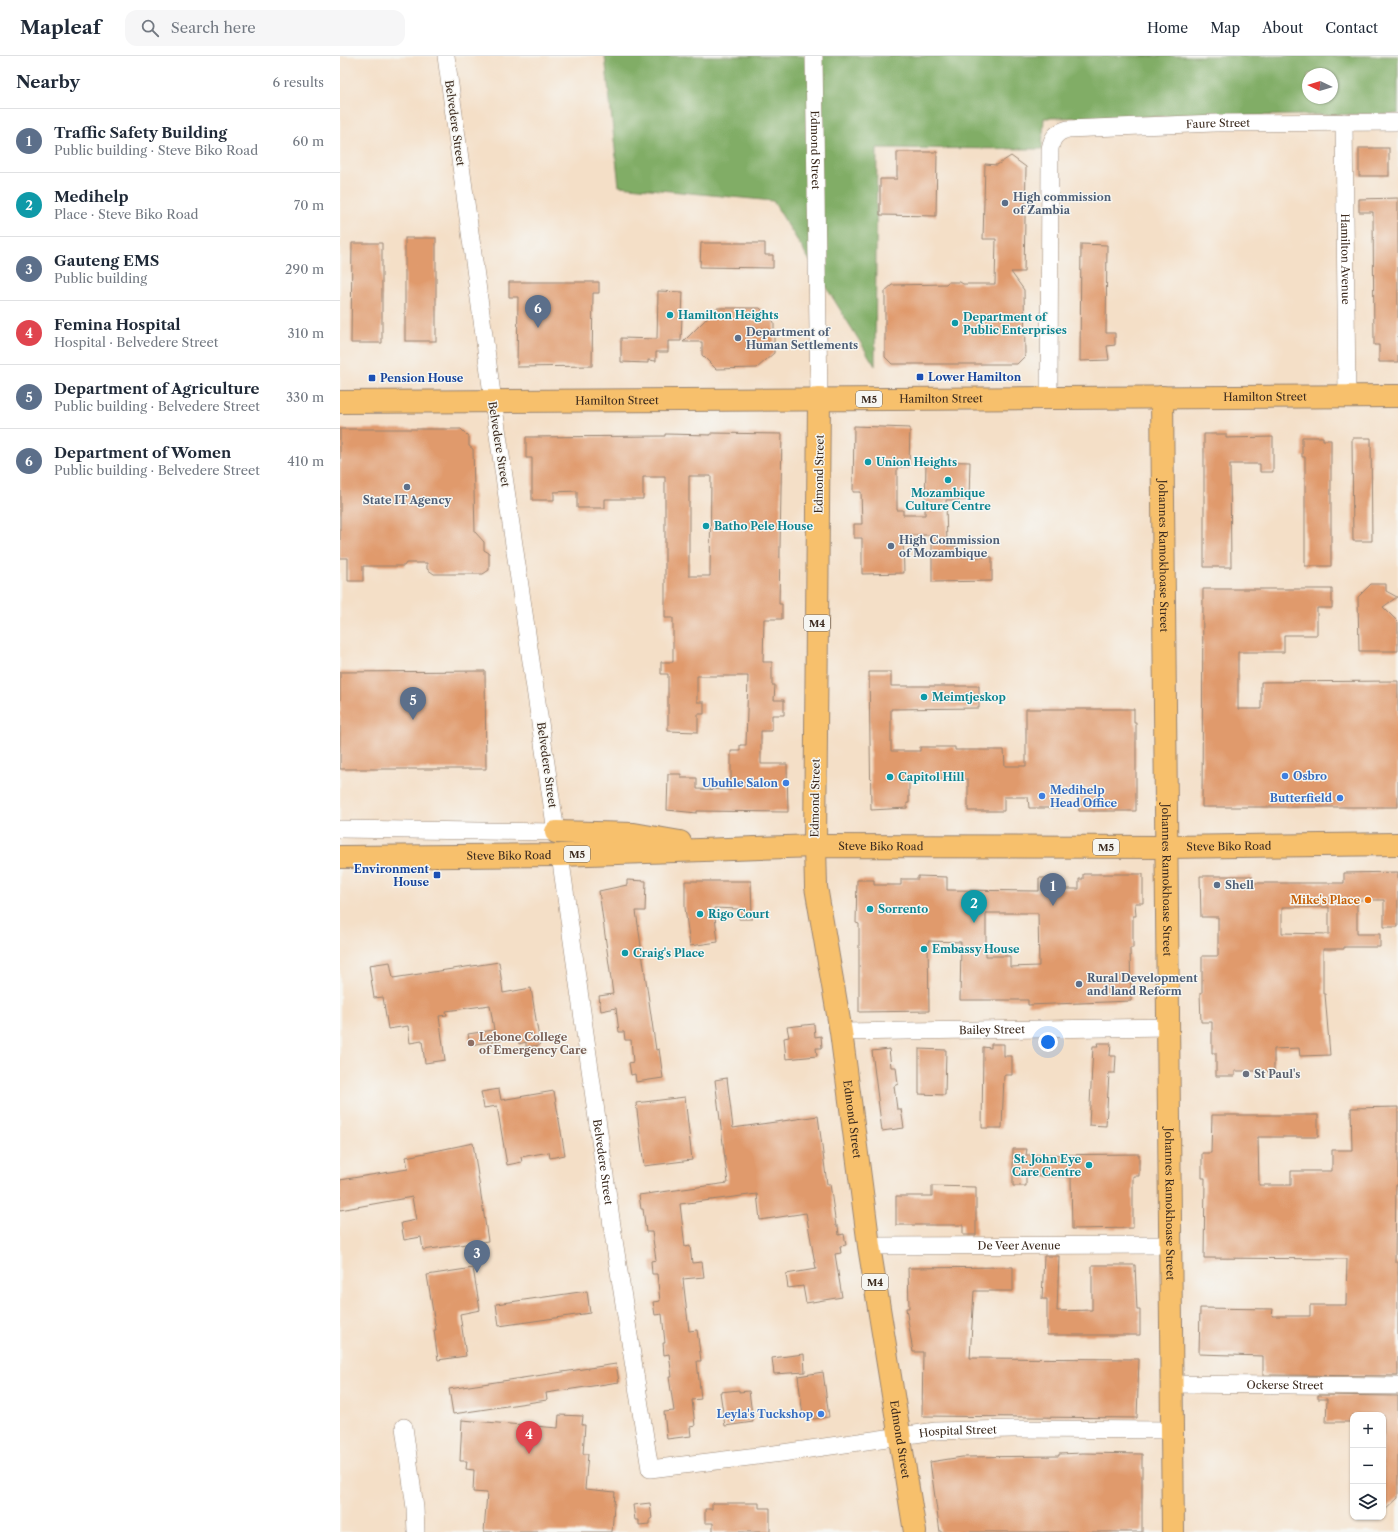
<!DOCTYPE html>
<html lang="en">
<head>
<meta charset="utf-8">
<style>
  :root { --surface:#fff; --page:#f6f6f7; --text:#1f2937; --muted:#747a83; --line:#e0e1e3; --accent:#b5179e }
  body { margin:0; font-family:"Libre Caslon Text",serif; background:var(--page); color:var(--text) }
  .controls { position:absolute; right:12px; bottom:12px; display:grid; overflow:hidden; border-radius:8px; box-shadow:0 1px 3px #0004 }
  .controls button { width:36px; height:36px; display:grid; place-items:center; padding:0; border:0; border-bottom:1px solid var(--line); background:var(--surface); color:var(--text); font:20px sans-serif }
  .compass { position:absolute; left:962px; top:12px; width:36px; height:36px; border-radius:50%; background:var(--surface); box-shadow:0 1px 3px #0004; rotate:274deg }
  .you { position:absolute; left:708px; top:986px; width:14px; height:14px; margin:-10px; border:3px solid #fff; border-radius:50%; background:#1a73e8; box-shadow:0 0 0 6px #1a73e833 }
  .badge { display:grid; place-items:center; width:26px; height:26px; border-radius:50%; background:var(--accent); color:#fff; font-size:13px; font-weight:700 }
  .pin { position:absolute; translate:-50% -33px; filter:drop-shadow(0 1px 2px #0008) }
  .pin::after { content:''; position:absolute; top:21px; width:14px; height:12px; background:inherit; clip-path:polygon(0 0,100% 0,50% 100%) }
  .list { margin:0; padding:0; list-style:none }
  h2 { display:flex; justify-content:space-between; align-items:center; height:52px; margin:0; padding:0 16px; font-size:17px }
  h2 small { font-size:13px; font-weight:400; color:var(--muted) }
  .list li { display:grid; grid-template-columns:26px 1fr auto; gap:12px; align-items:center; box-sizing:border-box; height:64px; padding:0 16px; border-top:1px solid var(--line) }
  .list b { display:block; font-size:15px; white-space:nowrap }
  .list p { margin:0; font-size:13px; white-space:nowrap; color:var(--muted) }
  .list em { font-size:13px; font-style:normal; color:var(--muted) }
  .icon { flex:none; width:22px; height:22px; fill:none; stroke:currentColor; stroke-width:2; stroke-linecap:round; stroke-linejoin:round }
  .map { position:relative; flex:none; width:1058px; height:1476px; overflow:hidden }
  header { display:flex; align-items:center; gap:24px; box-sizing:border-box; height:56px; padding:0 20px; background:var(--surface); border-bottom:1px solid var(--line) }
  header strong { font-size:19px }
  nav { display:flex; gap:22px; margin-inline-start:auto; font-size:14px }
  .search { width:280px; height:36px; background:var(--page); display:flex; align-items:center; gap:10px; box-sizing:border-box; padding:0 14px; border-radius:12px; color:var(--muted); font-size:15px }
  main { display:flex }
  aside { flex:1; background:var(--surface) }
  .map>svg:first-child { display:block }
  .forest { fill:#81ad66; stroke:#5e6c42; fill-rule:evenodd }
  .building { fill:#e09a6c; fill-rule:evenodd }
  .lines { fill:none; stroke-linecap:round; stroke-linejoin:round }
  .minor-casing { stroke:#988472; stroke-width:18 }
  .primary-casing { stroke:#988472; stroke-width:24 }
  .minor { stroke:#fff; stroke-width:17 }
  .primary { stroke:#f7c06c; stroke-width:22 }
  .service-dot { fill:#5c6f8a; stroke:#f6f6f2; stroke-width:1.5 }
  .culture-dot { fill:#0f9aa8; stroke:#f6f6f2; stroke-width:1.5 }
  .transit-dot { fill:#1a4fb4; stroke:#f6f6f2; stroke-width:1.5 }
  .shop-dot { fill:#3f7fe0; stroke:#f6f6f2; stroke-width:1.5 }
  .food-dot { fill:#e8710a; stroke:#f6f6f2; stroke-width:1.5 }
  .education-dot { fill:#8d6e63; stroke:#f6f6f2; stroke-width:1.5 }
  .worship-dot { fill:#6b7280; stroke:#f6f6f2; stroke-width:1.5 }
  .labels { text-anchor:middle; stroke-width:3; stroke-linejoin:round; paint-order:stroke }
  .shield { fill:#f6f6f2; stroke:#73675e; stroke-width:1 }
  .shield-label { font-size:10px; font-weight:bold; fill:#3b2a1e }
  .street-label { font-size:11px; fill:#3b2a1e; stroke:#f6f6f2 }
  .service-label { font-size:11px; font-weight:bold; fill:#4e5e75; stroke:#f6f6f2; text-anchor:start }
  .culture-label { font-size:11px; font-weight:bold; fill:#0d838f; stroke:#f6f6f2; text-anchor:start }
  .transit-label { font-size:11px; font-weight:bold; fill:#164399; stroke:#f6f6f2; text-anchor:start }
  .shop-label { font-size:11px; font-weight:bold; fill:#366cbe; stroke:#f6f6f2; text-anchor:end }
  .food-label { font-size:11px; font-weight:bold; fill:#c56008; stroke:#f6f6f2; text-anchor:end }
  .education-label { font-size:11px; font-weight:bold; fill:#785e54; stroke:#f6f6f2; text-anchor:start }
  .worship-label { font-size:11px; font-weight:bold; fill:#5b616d; stroke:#f6f6f2; text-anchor:start }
</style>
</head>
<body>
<header>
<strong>Mapleaf</strong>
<div class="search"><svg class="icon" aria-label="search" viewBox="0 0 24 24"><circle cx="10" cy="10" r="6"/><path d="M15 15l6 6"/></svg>Search here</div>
<nav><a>Home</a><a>Map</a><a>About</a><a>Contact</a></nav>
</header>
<main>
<aside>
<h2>Nearby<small>6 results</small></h2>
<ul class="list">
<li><span class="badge" style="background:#5c6f8a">1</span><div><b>Traffic Safety Building</b><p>Public building · Steve Biko Road</p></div><em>60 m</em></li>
<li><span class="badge" style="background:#0f9aa8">2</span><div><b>Medihelp</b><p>Place · Steve Biko Road</p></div><em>70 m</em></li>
<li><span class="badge" style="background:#5c6f8a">3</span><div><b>Gauteng EMS</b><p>Public building</p></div><em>290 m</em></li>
<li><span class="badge" style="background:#e0444e">4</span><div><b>Femina Hospital</b><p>Hospital · Belvedere Street</p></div><em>310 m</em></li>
<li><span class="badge" style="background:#5c6f8a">5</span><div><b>Department of Agriculture</b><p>Public building · Belvedere Street</p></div><em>330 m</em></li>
<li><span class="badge" style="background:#5c6f8a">6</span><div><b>Department of Women</b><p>Public building · Belvedere Street</p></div><em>410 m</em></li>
</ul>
</aside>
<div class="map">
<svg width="1058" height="1476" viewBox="0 0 1058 1476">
  <rect width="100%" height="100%" fill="#f6f6f2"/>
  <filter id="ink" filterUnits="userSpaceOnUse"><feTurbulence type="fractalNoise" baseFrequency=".025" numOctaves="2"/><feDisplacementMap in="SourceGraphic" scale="8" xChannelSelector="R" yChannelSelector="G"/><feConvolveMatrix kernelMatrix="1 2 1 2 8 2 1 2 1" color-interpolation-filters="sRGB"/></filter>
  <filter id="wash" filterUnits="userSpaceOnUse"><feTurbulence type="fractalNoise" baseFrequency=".012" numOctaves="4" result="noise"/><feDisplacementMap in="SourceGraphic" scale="16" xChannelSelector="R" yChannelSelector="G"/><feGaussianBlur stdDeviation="0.9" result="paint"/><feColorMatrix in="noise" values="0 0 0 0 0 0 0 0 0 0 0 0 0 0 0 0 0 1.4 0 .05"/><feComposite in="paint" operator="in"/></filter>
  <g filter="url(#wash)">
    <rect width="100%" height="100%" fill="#f4dfc7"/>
    <path class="forest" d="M265 0H1058V58L704 62 702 93 537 92 535 310 433 145 279 130ZM968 18H992V42H968Z"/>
    <g id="blocks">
      <g class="building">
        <rect x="1019" y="92" width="30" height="28"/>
        <polygon points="557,96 597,96 596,160 540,159 540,123 557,123"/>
        <polygon points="671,100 686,111 684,216 671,216 684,234 685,300 677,308 552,308 545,301 545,235 552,229 606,228 608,226 620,226 623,228 655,228 656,183 643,183 645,108 657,109"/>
        <polygon points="1058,142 1058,306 1039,306 1039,289 1034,289 1033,156 1019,156 1019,143"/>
        <rect x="65" y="182" width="31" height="103"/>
        <polygon points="12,187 42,187 42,287 11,287"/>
        <polygon points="361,187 425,187 425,199 433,199 433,212 360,211"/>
        <polygon points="741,188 767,189 766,277 775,277 775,289 767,290 769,304 740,305"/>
        <polygon points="169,226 259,226 259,237 253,237 252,310 177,311 178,241 169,241"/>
        <polygon points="318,235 343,236 341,285 328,285 328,296 316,296 316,305 308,304 308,307 281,306 281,282 317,283"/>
        <polygon points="377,252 420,252 434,266 434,297 417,312 376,313 362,299 362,286 343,286"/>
        <polygon points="514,370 570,372 569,411 557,411 557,454 563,454 563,459 585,459 586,405 630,406 629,444 606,444 607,490 617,490 617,501 652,501 652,525 592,526 592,479 563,479 564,517 522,518 522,482 514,482 514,468 522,468 521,436 513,436"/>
        <polygon points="0,373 121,373 129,381 129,390 133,393 135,476 144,486 144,494 149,497 149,514 143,518 94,518 87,513 87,507 66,507 64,510 23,510 23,525 8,525 8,502 0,502"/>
        <path d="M371 377 442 378 439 548H442V563H424L423 606H432V629H435L434 644H444V659H432V675H421V708H447L448 756 357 755V757L327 754 328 718H341V722H357V733L391 734V695H400V689H406L408 620H357V646H364V658H358V676L328 675V618H321V606H333V562H325V421H303V443H265V452H237V435L214 436V444H192V402H186V381L325 380V378L371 379ZM349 420H371L370 520H349Z"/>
        <polygon points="864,378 886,378 886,382 933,381 933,416 920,416 920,408 890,408 891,511 864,511"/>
        <polygon points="962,381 983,381 983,384 991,384 991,510 965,510 965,401 962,401"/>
        <polygon points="1012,382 1031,382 1032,485 1013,485"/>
        <polygon points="1031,528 1046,528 1046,535 1057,541 1043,551 1058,566 1058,595 1019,595 1018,541"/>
        <polygon points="863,533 992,533 992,552 977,552 977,579 944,579 944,596 898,596 898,653 921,653 921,626 1058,625 1058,751 862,751"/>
        <polygon points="145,615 146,713 0,713 0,616"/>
        <polygon points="529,616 551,616 551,630 639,630 639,652 551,653 551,695 580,695 580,691 615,691 615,694 664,694 665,710 686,710 686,653 794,653 794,667 796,667 796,755 739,755 739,739 717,740 718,752 689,752 688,741 664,741 664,755 628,755 628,723 569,723 569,747 567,747 567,752 531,754"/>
        <path d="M1058 816V871H1044V844H1017V878H1040V891H1004V893H983V938H985L990 999 960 1000 959 992 934 993V1015H895V1020H876V997H872V966H861L860 937H862V900H878V861H861L860 820H912V827H1004V817ZM942 851H989V878L942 877Z"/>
        <path d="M743 818H803V847H795L796 860H793V892H790L791 945 688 949V944H620L621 886 588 885 589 955 519 956V868L516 867 517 824H534V829H561V823H578V820L607 821V834L699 835V822H718V833H739V823H743ZM646 857H698L699 910 670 911V900H646Z"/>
        <polygon points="287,824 306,825 305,855 296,855 316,994 319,993 323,1022 296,1026 295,1018 291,1019 289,1007 293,1006 291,984 285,984 284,976 279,976 276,952 261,955 259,940 273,938 259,835 287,829"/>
        <polygon points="345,825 411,825 412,863 399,863 399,853 374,852 378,886 350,890 345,852"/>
        <polygon points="50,906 53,922 159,906 163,937 191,932 200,989 186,991 186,986 179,988 178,981 130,989 128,978 154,974 150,949 106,955 107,959 99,960 105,1004 85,1007 82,985 70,987 68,970 48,973 43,941 34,942 29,909"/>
        <polygon points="474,968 475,981 481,980 482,992 476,992 477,1000 446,1003 444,982 449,981 447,971"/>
        <polygon points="757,987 771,987 770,1000 776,1000 775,1017 769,1017 766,1070 749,1069 753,990 758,990"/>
        <polygon points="651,988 664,988 664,1000 672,1000 672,1019 664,1019 662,1072 642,1072 643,991 651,992"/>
        <polygon points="549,993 551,1011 556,1011 558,1028 554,1030 557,1053 561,1053 564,1072 542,1075 532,995"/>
        <polygon points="579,993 606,994 605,1039 579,1038"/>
        <polygon points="387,1022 393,1072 478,1060 487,1128 490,1128 496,1170 498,1170 499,1179 504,1178 506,1189 500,1190 501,1197 495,1198 502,1241 466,1247 463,1230 448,1232 446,1218 476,1213 466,1157 420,1164 417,1138 340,1148 345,1191 350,1190 352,1207 362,1206 364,1221 343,1223 349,1275 357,1274 361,1305 357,1305 361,1343 352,1344 355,1370 350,1371 351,1380 327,1383 324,1356 334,1355 329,1321 332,1321 329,1298 324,1299 323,1287 325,1287 322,1258 315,1259 313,1246 320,1245 317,1218 312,1218 311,1205 316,1204 312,1176 306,1176 303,1153 301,1153 299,1139 388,1127 375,1024"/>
        <polygon points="159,1033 161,1044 214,1035 225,1099 210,1102 209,1096 181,1101 182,1106 167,1109 157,1050 144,1052 141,1036"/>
        <polygon points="345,1041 352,1104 304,1110 296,1047"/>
        <polygon points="1058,1051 1058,1129 1056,1129 1055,1206 1058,1206 1058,1320 923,1319 923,1300 859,1298 860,1252 933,1253 932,1260 970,1260 970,1249 1006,1249 1007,1203 864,1202 865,1122 862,1122 862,1097 871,1097 872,1059 978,1059 978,1081 918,1081 919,1129 951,1129 951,1115 992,1115 992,1094 1012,1094 1011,1052"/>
        <polygon points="133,1087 148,1185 83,1194 81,1181 64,1184 61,1167 76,1164 72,1141 0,1154 0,1124 68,1113 66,1101"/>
        <polygon points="673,1093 687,1093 686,1099 799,1098 799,1120 793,1120 793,1172 732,1173 731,1121 686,1120 686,1130 673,1130"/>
        <polygon points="592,1130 636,1131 636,1179 623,1179 623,1169 556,1169 556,1140 592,1140"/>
        <polygon points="704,1200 719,1200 717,1255 752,1254 752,1209 795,1209 797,1254 800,1254 800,1279 707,1279 707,1243 702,1243"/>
        <polygon points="673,1211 673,1235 634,1235 630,1302 799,1303 797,1362 582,1360 583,1296 573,1296 566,1252 569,1252 568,1212"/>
        <polygon points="133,1212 140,1254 120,1258 126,1300 98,1304 94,1274 96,1274 87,1219"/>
        <polygon points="247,1235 250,1257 159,1270 156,1248"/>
        <polygon points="464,1298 465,1316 434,1318 432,1302"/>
        <polygon points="276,1308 279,1326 206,1337 207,1344 113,1358 109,1333"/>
        <polygon points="483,1316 489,1361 473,1363 472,1358 463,1360 458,1320"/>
        <polygon points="399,1334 399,1336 409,1335 413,1366 385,1370 380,1336"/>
        <polygon points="978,1339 1058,1340 1058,1442 1043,1456 1043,1359 1013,1359 1013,1366 986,1366 987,1343 978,1343"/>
        <polygon points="219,1359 243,1360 242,1369 245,1369 243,1398 248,1398 245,1433 275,1436 272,1476 144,1476 147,1437 133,1436 134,1414 126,1413 127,1405 120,1405 122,1364 218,1372"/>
        <polygon points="743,1397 802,1398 802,1476 600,1476 590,1406 622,1401 719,1400 719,1398"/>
        <polygon points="310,1447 312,1463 310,1463 310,1468 299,1469 299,1464 295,1464 293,1449"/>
        <polygon points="372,1447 419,1447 419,1452 430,1452 430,1476 373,1476 373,1467 365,1467 365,1453 372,1453"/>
      </g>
    </g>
  </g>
  <g filter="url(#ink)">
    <use href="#blocks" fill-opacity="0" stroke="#988472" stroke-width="1"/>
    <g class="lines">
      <g class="minor-casing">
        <g id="minor">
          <path id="s1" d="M474 0 479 343"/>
          <path id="s2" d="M1004 66 1007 340"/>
          <path id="s3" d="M709 341 710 93C712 81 717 76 728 73L875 67 1058 66"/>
          <polyline points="0,773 216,776 153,345 106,0"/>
          <path id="s4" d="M220 799 274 1184 310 1413 442 1397 596 1375 672 1373 832 1374"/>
          <path id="s5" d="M501 976 828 971"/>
          <path id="s6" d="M529 1190 830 1189"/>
          <path id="s7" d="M832 1328 1058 1330"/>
          <polyline points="64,1371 75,1452 76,1476"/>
        </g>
      </g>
      <g class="primary-casing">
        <g id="primary">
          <path id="s8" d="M822 341 833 1476"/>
          <path id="s9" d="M479 343 475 790 476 831 501 976 529 1190 575 1476"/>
          <path id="s10" d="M0 346 1058 340"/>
          <polyline points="216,776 294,778 340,786"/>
          <path id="s11" d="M0 801 220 799 475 790 827 791 1058 788"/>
        </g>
      </g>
      <use href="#minor" class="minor"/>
      <use href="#primary" class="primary"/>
    </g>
  </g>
  <g class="service-dot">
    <circle cx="665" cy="147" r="4"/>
    <circle cx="398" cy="282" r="4"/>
    <circle cx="67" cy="431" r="4"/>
    <circle cx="551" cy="490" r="4"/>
    <circle cx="877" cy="829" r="4"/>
    <circle cx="739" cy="928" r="4"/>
  </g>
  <g class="culture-dot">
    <circle cx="330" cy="259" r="4"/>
    <circle cx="615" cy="267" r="4"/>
    <circle cx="528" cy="406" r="4"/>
    <circle cx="608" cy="424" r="4"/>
    <circle cx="366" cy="470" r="4"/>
    <circle cx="584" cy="641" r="4"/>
    <circle cx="550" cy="721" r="4"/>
    <circle cx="530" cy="853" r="4"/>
    <circle cx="360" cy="858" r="4"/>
    <circle cx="584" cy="893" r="4"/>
    <circle cx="285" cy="897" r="4"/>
    <circle cx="749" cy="1109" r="4"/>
  </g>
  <g class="transit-dot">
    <rect x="576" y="317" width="8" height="8" rx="2"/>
    <rect x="28" y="318" width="8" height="8" rx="2"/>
    <rect x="93" y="815" width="8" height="8" rx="2"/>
  </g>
  <g class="shop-dot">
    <circle cx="945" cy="720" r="4"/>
    <circle cx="446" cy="727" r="4"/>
    <circle cx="702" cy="740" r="4"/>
    <circle cx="1000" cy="742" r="4"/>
    <circle cx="481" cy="1358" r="4"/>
  </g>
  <circle class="food-dot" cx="1028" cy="844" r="4"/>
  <circle class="education-dot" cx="131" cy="987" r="4"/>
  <circle class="worship-dot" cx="906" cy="1018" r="4"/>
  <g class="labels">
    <g class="shield">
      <rect x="516" y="335" width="26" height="16" rx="3"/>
      <rect x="464" y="559" width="26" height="16" rx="3"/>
      <rect x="753" y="783" width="26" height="16" rx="3"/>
      <rect x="224" y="790" width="26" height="16" rx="3"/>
      <rect x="522" y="1218" width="26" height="16" rx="3"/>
    </g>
    <g class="shield-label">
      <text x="529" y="347">M5</text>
      <text x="477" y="571">M4</text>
      <text x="766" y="795">M5</text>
      <text x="237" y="802">M5</text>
      <text x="535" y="1230">M4</text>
    </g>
    <g class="street-label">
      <text transform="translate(115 67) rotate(82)" y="4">Belvedere Street</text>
      <text dy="4" stroke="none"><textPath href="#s3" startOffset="427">Faure Street</textPath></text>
      <text dy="4" stroke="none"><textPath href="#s1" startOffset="94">Edmond Street</textPath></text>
      <text dy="4" stroke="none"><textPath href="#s2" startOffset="137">Hamilton Avenue</textPath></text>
      <text dy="4" stroke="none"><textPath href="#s10" startOffset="925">Hamilton Street</textPath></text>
      <text dy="4" stroke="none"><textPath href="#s10" startOffset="601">Hamilton Street</textPath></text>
      <text dy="4" stroke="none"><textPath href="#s10" startOffset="277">Hamilton Street</textPath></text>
      <text transform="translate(159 388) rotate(81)" y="4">Belvedere Street</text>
      <text transform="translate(479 418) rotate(-89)" y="4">Edmond Street</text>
      <text dy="4" stroke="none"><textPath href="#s8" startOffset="159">Johannes Ramokhoase Street</textPath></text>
      <text transform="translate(207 709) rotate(82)" y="4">Belvedere Street</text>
      <text transform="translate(475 742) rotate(-89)" y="4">Edmond Street</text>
      <text dy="4" stroke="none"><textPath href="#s11" startOffset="541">Steve Biko Road</textPath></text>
      <text dy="4" stroke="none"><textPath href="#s11" startOffset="889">Steve Biko Road</textPath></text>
      <text dy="4" stroke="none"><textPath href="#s11" startOffset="169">Steve Biko Road</textPath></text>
      <text dy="4" stroke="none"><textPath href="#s8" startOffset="483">Johannes Ramokhoase Street</textPath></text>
      <text dy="4" stroke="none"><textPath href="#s5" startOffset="151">Bailey Street</textPath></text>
      <text dy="4" stroke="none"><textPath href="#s9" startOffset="723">Edmond Street</textPath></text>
      <text dy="4" stroke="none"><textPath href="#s4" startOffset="310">Belvedere Street</textPath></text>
      <text dy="4" stroke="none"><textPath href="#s8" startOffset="807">Johannes Ramokhoase Street</textPath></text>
      <text dy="4" stroke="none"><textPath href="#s6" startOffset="150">De Veer Avenue</textPath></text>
      <text dy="4" stroke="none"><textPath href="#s7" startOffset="113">Ockerse Street</textPath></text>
      <text dy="4" stroke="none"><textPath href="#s4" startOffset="931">Hospital Street</textPath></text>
      <text dy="4" stroke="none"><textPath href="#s9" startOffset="1047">Edmond Street</textPath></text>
    </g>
    <g class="service-label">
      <text x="673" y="145">High commission<tspan x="673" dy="13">of Zambia</tspan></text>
      <text x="406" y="280">Department of<tspan x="406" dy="13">Human Settlements</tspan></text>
      <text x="67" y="448" text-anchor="middle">State IT Agency</text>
      <text x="559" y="488">High Commission<tspan x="559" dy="13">of Mozambique</tspan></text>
      <text x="885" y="833">Shell</text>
      <text x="747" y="926">Rural Development<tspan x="747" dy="13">and land Reform</tspan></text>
    </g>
    <g class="culture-label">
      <text x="338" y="263">Hamilton Heights</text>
      <text x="623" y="265">Department of<tspan x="623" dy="13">Public Enterprises</tspan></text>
      <text x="536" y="410">Union Heights</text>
      <text x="608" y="441" text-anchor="middle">Mozambique<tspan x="608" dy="13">Culture Centre</tspan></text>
      <text x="374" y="474">Batho Pele House</text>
      <text x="592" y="645">Meimtjeskop</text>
      <text x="558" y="725">Capitol Hill</text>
      <text x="538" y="857">Sorrento</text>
      <text x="368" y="862">Rigo Court</text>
      <text x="592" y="897">Embassy House</text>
      <text x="293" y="901">Craig's Place</text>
      <text x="741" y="1107" text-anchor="end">St. John Eye<tspan x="741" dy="13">Care Centre</tspan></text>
    </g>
    <g class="transit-label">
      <text x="588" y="325">Lower Hamilton</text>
      <text x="40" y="326">Pension House</text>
      <text x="89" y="817" text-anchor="end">Environment<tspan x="89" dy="13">House</tspan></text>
    </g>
    <g class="shop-label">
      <text x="953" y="724" text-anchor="start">Osbro</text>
      <text x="438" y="731">Ubuhle Salon</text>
      <text x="710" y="738" text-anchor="start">Medihelp<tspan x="710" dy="13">Head Office</tspan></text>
      <text x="992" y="746">Butterfield</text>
      <text x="473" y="1362">Leyla's Tuckshop</text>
    </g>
    <g class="food-label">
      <text x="1020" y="848">Mike's Place</text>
    </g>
    <g class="education-label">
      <text x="139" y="985">Lebone College<tspan x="139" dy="13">of Emergency Care</tspan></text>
    </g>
    <g class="worship-label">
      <text x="914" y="1022">St Paul's</text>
    </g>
  </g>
</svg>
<div class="controls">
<button>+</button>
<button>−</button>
<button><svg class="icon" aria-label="layers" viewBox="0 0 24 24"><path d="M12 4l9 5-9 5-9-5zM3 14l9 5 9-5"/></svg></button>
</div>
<svg class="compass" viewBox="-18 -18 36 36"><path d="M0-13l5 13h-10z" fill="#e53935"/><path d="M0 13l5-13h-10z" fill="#747a83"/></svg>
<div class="you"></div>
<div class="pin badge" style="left:713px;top:850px;background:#5c6f8a">1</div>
<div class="pin badge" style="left:634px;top:867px;background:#0f9aa8">2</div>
<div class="pin badge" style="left:137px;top:1217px;background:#5c6f8a">3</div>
<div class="pin badge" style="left:189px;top:1398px;background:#e0444e">4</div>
<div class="pin badge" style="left:73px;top:664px;background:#5c6f8a">5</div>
<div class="pin badge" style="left:198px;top:272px;background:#5c6f8a">6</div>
</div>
</main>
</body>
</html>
